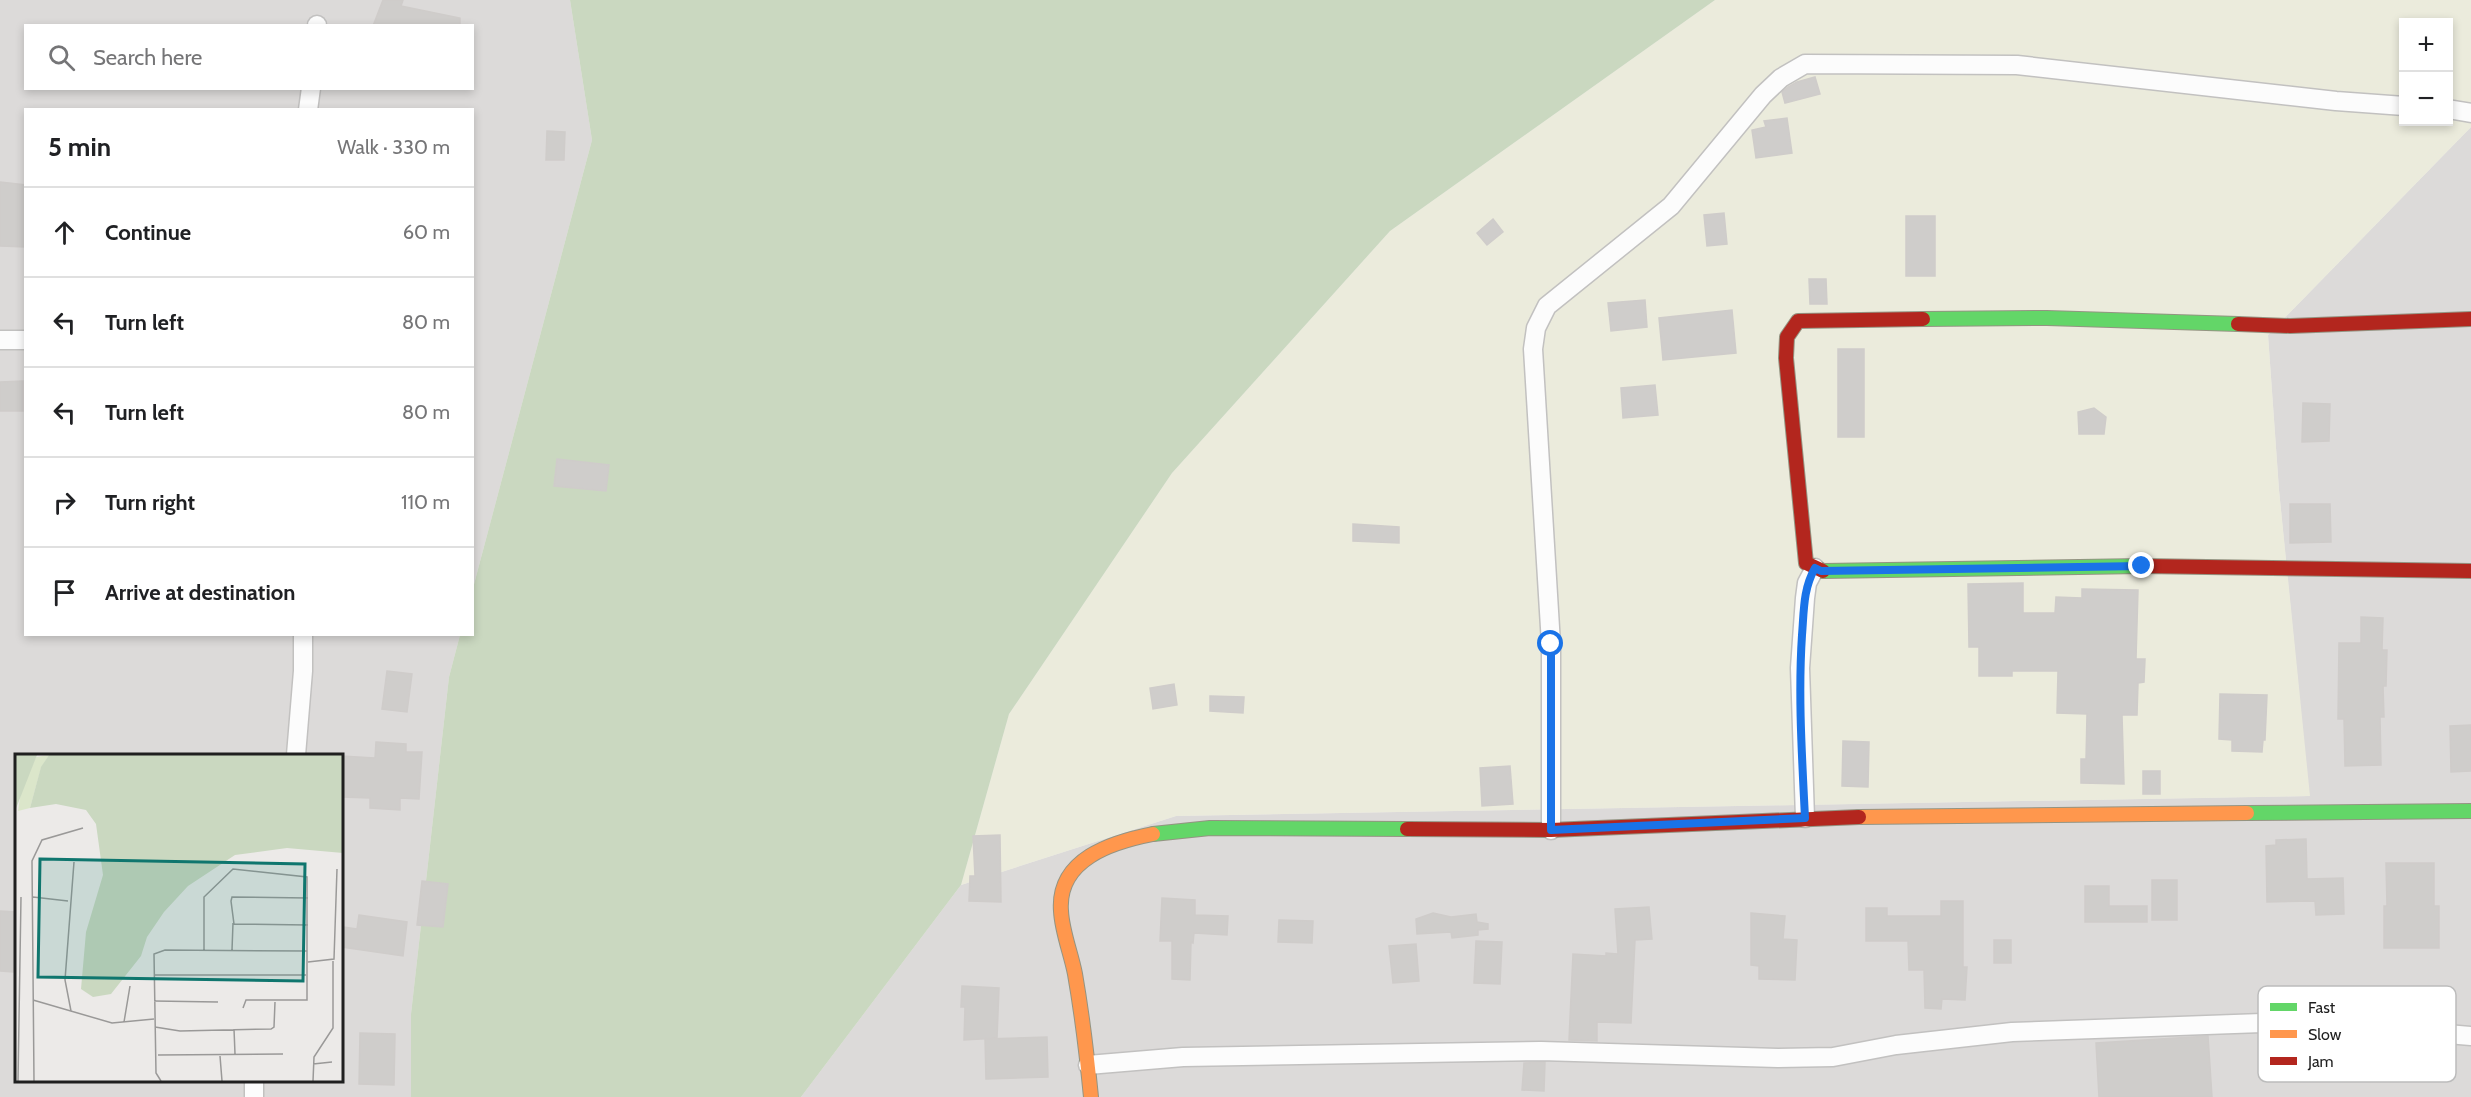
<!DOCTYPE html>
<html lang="en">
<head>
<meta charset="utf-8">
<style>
  :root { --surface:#fff; --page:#f6f6f6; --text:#202124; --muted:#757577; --line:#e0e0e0 }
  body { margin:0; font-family:Cabin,sans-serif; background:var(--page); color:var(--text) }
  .controls { position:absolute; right:18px; top:18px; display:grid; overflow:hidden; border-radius:0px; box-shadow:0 3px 9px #0003 }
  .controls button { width:54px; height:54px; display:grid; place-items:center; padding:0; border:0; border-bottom:2px solid var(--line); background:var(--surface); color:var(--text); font:30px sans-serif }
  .stop { position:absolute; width:18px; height:18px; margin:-14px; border:4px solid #1a73e8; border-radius:50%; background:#fff }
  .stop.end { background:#1a73e8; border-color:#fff; box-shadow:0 2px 6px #0008 }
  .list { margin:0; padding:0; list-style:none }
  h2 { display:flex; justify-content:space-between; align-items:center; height:78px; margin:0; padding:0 24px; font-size:26px }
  h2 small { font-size:20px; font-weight:400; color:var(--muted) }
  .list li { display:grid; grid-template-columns:39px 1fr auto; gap:18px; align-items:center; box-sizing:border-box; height:90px; padding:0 24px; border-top:2px solid var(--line) }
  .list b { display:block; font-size:22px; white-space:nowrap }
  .list em { font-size:20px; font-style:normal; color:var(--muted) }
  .icon { flex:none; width:33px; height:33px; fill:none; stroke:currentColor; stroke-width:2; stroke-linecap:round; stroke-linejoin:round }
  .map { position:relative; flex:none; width:2471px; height:1097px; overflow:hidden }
  .search { position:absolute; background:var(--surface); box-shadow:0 3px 9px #0003; left:24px; top:24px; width:450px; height:66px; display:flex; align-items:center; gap:15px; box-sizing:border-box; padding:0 21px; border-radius:0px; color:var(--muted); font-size:22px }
  .panel { position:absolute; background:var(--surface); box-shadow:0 3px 9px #0003; left:24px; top:108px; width:450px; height:528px; border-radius:0px }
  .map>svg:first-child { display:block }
  .residential { fill:#dcdad9; fill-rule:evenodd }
  .farmland { fill:#ebebdc; fill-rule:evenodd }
  .forest { fill:#cad8c0 }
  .building { fill:#cfcdcb; stroke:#cfccca; stroke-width:1.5 }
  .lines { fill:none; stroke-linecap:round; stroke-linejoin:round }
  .street-casing { stroke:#c2c1c0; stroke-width:21 }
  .fast-casing { stroke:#949482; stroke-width:16 }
  .slow-casing { stroke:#949482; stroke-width:16 }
  .jam-casing { stroke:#949482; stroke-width:16 }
  .street { stroke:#fcfcfc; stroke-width:18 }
  .fast { stroke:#63d668; stroke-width:14 }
  .slow { stroke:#ff974d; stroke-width:14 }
  .jam { stroke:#b3261e; stroke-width:14 }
  .route { stroke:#1a73e8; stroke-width:8 }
  .inset-road { fill:none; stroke:#9a9998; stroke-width:1.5 }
  .view { fill:#0f766e; fill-opacity:0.15; stroke:#0f766e; stroke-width:3 }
  .inset-edge { fill:none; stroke:#1f1f1f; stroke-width:3 }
  .key { fill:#fff; stroke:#bcbcbc; stroke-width:1.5 }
  .key-label { font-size:16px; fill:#1f1f1f }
</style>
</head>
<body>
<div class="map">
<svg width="2471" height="1097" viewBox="0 0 2471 1097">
  <rect width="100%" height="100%" fill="#eceae8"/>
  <g class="residential">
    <path d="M0 0H570L592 140 473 588 472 110H26V634L460 635 449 677 411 1014V1097H0ZM26 26H472V88H26ZM16 755H342V1080H16Z"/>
    <polygon points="2471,127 2471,1097 801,1097 961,885 1176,816 2309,796 2279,490 2268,335"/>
  </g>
  <path class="farmland" d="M1715 0H2471V127L2268 335 2279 490 2310 796 1176 816 961 885 1009 714 1172 473 1390 231ZM2404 22H2448V122H2404Z"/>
  <polygon class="forest" points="570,0 1715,0 1390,231 1172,473 1009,714 961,885 801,1097 411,1097 411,1014 449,677 460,635 472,634 473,588 592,140"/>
  <g class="building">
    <polygon points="383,0 403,0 401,6 460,18 460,26 373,26"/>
    <polygon points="1815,77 1820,94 1785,103 1782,92 1788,87 1797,82"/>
    <polygon points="1787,118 1792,153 1756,158 1752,130 1766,127 1764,121"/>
    <polygon points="547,131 565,132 564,160 546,160"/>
    <polygon points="0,182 26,185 26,247 0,246"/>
    <polygon points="1724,213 1727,244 1707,246 1704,215"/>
    <rect x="1906" y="216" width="29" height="60"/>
    <polygon points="1493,219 1503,232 1487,245 1477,233"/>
    <polygon points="1809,279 1826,279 1827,304 1810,304"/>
    <polygon points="1645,300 1647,327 1611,331 1608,303"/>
    <polygon points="1732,310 1736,353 1663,360 1659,318"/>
    <rect x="1838" y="349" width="26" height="88"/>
    <polygon points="23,381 23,411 0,411 0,382"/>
    <polygon points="1655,385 1658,415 1623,418 1621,388"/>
    <polygon points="2303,403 2330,404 2329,441 2302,442"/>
    <polygon points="2094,408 2106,417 2104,434 2079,434 2078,412"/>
    <polygon points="557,459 609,465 606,491 554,486"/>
    <polygon points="2290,504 2330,504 2331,542 2290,543"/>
    <polygon points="1353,524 1399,527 1399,543 1353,541"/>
    <polygon points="2023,583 2023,613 2055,613 2056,597 2082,598 2082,589 2138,590 2136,659 2145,659 2144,682 2138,683 2137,715 2122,715 2124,784 2081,783 2081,759 2086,759 2087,714 2057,713 2058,671 2012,671 2012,676 1979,676 1979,647 1969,647 1968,584"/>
    <polygon points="2361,617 2383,618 2382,650 2387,650 2386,686 2383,686 2384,717 2380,717 2381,765 2345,766 2344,719 2338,719 2339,643 2361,643"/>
    <polygon points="387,671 412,674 407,712 382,709"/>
    <polygon points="1174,684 1177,705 1153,709 1150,688"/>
    <polygon points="2220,694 2267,695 2265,740 2263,740 2262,752 2232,751 2232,740 2219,739"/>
    <polygon points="1210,696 1244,697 1243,713 1210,711"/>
    <polygon points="2471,725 2471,771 2451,772 2450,726"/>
    <polygon points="1843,741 1869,742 1868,787 1842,786"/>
    <polygon points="376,742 406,744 406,752 422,752 419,799 400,798 400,810 370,808 370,798 342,797 342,756 375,758"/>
    <polygon points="1510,766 1513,804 1482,806 1480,768"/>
    <rect x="2143" y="771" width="17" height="23"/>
    <polygon points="1000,835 1001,902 969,901 970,876 975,876 973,836"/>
    <polygon points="2306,839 2307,879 2343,878 2344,914 2316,915 2315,901 2267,902 2266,846 2276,845 2276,840"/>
    <polygon points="2386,863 2434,863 2434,906 2439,906 2439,948 2384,948 2384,906 2387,906"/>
    <rect x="2152" y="880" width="25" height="40"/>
    <polygon points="422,881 448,884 443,927 417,925"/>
    <polygon points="2085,886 2109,886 2109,906 2147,906 2147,922 2085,922"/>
    <polygon points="1162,898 1195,900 1195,915 1228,916 1227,935 1194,933 1193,943 1191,942 1190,980 1172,979 1172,941 1160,941"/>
    <polygon points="1941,901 1963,901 1963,967 1967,967 1965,1000 1942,999 1941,1009 1925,1008 1924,970 1909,970 1908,941 1866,941 1866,908 1887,908 1887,916 1941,916"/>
    <polygon points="1649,907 1652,939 1635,940 1631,1023 1597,1022 1597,1041 1569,1040 1573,954 1606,956 1606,953 1618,954 1615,909"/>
    <polygon points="0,911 16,912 13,972 0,971"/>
    <polygon points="1433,913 1451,917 1476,914 1477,922 1488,924 1488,929 1478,930 1478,935 1452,938 1451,932 1417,934 1416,919"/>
    <polygon points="1751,913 1785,916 1783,939 1797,940 1795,980 1759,979 1759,966 1751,965"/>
    <polygon points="359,915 407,922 403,956 342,947 344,927 357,929"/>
    <polygon points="1279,920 1313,921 1312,943 1278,942"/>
    <rect x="1994" y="940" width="17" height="23"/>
    <polygon points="1476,941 1502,942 1500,984 1474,983"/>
    <polygon points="1416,944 1419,981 1393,983 1389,946"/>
    <polygon points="962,986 999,988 997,1038 964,1040 965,1007 961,1007"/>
    <polygon points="360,1033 395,1034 394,1085 359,1084"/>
    <polygon points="2208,1036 2212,1097 2099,1097 2096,1043"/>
    <polygon points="1047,1037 1048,1077 986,1079 985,1039"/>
    <polygon points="1545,1062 1544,1091 1522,1090 1524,1063"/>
  </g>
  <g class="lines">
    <g class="street-casing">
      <g id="street">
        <polyline points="317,26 317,25"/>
        <polyline points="2448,109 2471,113"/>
        <polyline points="308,110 311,88"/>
        <polyline points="0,340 26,340"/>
        <polyline points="296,755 303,671 303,634"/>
        <polyline points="1805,818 1800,668 1805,598 1807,583 1815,568"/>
        <polyline points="1551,830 1551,644 1533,349 1536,328 1547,306 1671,206 1763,95 1781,78 1805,64 2017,65 2336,101 2404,106"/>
        <polyline points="1088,1065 1183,1057 1541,1051 1778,1058 1833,1057 1896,1045 2012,1032 2262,1023 2412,1031 2471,1036"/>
        <polyline points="254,1097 254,1080"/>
      </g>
    </g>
    <g class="fast-casing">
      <g id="fast">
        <polyline points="1923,319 2047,318 2238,324"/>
        <polyline points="1823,571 2142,566"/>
        <polyline points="2247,813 2471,811"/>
        <polyline points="1153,834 1210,828 1407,829"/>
      </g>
    </g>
    <g class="slow-casing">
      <g id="slow">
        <polyline points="1859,817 2247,813"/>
        <path d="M1091 1097C1087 1056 1082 1014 1075 974 1071 953 1062 932 1061 911 1057 859 1112 842 1153 834"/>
      </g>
    </g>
    <g class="jam-casing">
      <g id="jam">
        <polyline points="2238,324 2290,326 2471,319"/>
        <polyline points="2142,566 2471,571"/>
        <polyline points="1823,571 1806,563 1786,358 1787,337 1798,321 1923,319"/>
        <polyline points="1407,829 1551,830 1859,817"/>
      </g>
    </g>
    <use href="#street" class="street"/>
    <use href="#fast" class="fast"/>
    <use href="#slow" class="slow"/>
    <use href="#jam" class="jam"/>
  </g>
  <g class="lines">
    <path class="route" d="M1551 644V830L1805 818C1802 757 1798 696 1802 635 1804 611 1803 589 1815 568L1821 571 2142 566"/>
  </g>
  <g transform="translate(15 754)">
    <rect width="328" height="328" fill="#eceae8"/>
    <path d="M34 1 26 14 15 54 3 57 6 38 21 3Z" fill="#dbe6ca"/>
    <path d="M0 1H22L0 57ZM34 1H328V99L272 94 220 101 173 132 149 158 132 183 126 202 96 240 78 243 66 235 71 178 88 121 81 70 71 56 41 50 15 54 26 13Z" fill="#cad8c0"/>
    <path class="inset-road" d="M18 143 53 147M293 171 219 170 216 147 217 143 293 144M217 196 218 169M189 197V143L218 115 292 123V197M293 208 319 205 322 115M139 221H291M18 246 97 269 139 265M139 247 203 248M56 257 50 226 59 108M109 268 115 232M140 273 165 277 256 275 259 273 260 248M219 275 220 300M143 301 268 300M205 302 207 327M298 310 317 308M3 327 6 143M19 327 17 107 27 86 68 74M146 327 141 319 139 200 150 196 292 197V246H231L228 254M298 327 299 303 318 274V207"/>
    <path class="view" d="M25 105 290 110 288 227 23 223Z"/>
    <rect width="328" height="328" class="inset-edge"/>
  </g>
  <rect x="2258" y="986" width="198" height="96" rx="9" class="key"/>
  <rect x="2270" y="1003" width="27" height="8" fill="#63d668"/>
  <rect x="2270" y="1030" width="27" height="8" fill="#ff974d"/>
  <rect x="2270" y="1057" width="27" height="8" fill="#b3261e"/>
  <g class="key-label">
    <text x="2308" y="1013">Fast</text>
    <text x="2308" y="1040">Slow</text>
    <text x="2308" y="1067">Jam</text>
  </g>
</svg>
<div class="controls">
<button>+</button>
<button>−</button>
</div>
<div class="stop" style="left:1551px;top:644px"></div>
<div class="stop end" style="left:2142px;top:566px"></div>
<div class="search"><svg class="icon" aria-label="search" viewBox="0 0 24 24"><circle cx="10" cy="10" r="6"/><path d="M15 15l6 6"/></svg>Search here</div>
<section class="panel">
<h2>5 min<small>Walk · 330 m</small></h2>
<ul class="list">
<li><svg class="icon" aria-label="ahead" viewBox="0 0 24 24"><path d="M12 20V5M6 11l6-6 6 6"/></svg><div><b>Continue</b></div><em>60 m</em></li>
<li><svg class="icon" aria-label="left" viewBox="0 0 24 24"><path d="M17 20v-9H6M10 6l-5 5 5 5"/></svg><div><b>Turn left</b></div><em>80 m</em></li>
<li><svg class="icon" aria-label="left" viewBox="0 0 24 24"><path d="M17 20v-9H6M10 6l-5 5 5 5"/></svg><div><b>Turn left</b></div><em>80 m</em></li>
<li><svg class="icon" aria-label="right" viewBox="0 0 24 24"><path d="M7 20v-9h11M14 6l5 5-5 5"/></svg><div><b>Turn right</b></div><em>110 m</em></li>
<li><svg class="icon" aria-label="arrive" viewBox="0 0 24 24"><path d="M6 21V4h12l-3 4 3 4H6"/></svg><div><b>Arrive at destination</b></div></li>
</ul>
</section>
</div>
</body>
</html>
